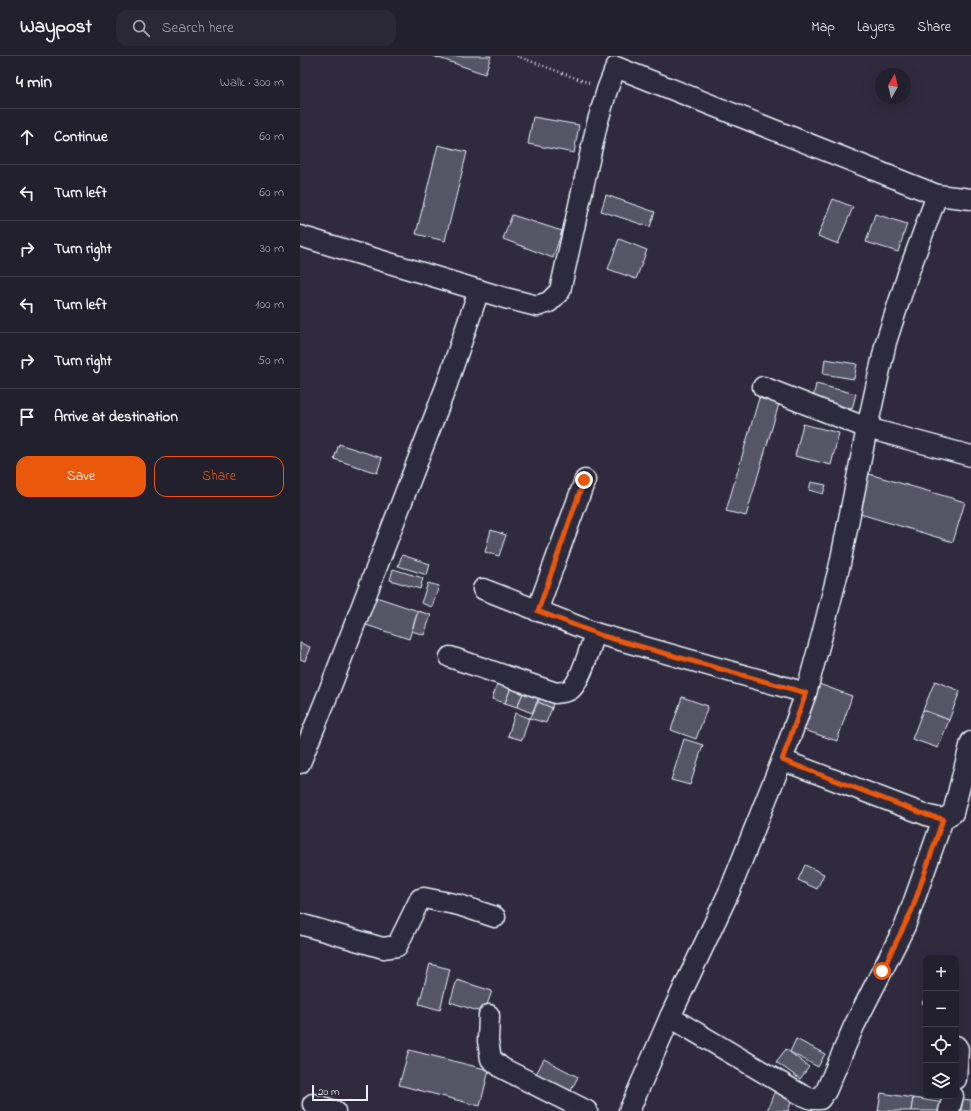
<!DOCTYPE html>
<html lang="en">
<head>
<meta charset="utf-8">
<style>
  :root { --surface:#23202e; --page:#2b2836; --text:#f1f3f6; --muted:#a3a3aa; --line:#403e4a; --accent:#ea580c }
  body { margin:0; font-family:"Indie Flower",sans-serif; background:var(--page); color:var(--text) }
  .controls { position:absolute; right:12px; bottom:12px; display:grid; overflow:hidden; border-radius:8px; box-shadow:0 4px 16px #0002 }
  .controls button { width:36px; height:36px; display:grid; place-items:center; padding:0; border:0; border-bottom:1px solid var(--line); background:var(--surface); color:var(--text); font:20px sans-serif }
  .compass { position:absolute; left:575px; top:12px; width:36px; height:36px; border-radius:50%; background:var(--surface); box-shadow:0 4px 16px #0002; rotate:8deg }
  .scale { position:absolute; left:12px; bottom:10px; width:56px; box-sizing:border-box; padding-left:4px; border:2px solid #e8f1f8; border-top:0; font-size:11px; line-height:14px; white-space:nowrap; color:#e8f1f8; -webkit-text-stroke:3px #2f2a3d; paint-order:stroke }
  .stop { position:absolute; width:12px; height:12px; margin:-9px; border:3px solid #ea580c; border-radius:50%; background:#fff }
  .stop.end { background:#ea580c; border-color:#fff; box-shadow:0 1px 4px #0008 }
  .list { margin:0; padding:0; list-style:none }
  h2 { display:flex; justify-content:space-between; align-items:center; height:52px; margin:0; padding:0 16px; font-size:17px }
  h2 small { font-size:13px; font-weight:400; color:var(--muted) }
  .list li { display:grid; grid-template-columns:26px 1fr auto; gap:12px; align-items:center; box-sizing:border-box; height:56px; padding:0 16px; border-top:1px solid var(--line) }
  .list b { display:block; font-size:15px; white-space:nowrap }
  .list em { font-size:13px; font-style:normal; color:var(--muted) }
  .actions { display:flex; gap:8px; padding:12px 16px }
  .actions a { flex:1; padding:9px 0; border:1px solid var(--accent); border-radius:12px; text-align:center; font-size:14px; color:var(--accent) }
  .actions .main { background:var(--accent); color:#fff }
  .icon { flex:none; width:22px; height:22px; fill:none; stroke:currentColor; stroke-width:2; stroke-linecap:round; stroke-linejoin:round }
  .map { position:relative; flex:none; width:671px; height:1055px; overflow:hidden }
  header { display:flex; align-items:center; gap:24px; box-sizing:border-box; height:56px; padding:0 20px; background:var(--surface); border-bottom:1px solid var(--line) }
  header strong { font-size:19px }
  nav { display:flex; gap:22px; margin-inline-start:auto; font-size:14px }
  .search { width:280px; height:36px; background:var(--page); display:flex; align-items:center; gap:10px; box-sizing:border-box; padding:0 14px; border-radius:12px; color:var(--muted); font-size:15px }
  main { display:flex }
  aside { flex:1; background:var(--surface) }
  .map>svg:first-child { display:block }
  .building { fill:#575565; stroke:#e8f1f8 }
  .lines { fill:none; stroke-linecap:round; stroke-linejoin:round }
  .minor-casing { stroke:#e8f1f8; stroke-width:23 }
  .path { stroke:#e8f1f8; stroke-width:2.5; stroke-dasharray:1 3; stroke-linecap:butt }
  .minor { stroke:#2f2a3d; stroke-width:20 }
  .route { stroke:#ea580c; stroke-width:5 }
</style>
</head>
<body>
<header>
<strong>Waypost</strong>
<div class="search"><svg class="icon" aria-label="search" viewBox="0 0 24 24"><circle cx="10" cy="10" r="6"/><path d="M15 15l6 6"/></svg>Search here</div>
<nav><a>Map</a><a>Layers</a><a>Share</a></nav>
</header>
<main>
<aside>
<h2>4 min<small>Walk · 300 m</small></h2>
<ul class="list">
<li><svg class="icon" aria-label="ahead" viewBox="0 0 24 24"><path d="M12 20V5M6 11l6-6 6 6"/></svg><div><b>Continue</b></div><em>60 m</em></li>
<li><svg class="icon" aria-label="left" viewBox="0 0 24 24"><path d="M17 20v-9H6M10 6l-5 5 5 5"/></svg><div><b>Turn left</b></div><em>60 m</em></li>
<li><svg class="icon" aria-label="right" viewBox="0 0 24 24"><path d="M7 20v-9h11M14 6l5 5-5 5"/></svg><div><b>Turn right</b></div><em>30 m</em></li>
<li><svg class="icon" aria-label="left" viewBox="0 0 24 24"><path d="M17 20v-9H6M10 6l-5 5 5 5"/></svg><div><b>Turn left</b></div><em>100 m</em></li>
<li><svg class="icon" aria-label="right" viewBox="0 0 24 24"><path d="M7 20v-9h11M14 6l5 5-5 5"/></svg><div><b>Turn right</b></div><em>50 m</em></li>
<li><svg class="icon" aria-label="arrive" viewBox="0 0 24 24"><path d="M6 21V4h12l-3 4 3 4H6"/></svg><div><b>Arrive at destination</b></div></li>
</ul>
<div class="actions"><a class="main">Save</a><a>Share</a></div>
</aside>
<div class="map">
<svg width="671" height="1055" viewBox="0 0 671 1055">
  <rect width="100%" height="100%" fill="#2f2a3d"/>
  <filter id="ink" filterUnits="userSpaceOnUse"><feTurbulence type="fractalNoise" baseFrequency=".025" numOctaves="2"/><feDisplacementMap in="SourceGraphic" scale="8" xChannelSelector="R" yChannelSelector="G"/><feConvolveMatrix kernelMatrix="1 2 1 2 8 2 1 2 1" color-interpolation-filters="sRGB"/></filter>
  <g filter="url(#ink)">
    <g class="building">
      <polygon points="133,0 191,0 185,18"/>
      <polygon points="233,61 279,69 274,97 228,88"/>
      <polygon points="138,89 167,96 145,185 116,178"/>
      <polygon points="306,139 355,156 350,171 301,155"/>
      <polygon points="533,143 553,151 538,188 518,180"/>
      <polygon points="575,158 607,168 598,196 566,186"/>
      <polygon points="212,159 262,175 253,202 203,183"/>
      <polygon points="319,183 347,194 336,223 308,213"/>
      <polygon points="525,303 557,308 554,323 523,318"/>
      <polygon points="516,328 556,338 552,353 513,342"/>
      <polygon points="459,342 479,348 446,460 426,455"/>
      <polygon points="503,368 539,377 531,409 495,400"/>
      <polygon points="39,388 82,402 77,417 34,403"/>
      <polygon points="569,418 665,446 653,486 557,457"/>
      <polygon points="511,426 526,429 523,438 509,434"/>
      <polygon points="191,474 206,479 199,500 185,496"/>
      <polygon points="102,499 130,508 127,519 98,510"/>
      <polygon points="93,513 123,522 120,533 90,524"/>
      <polygon points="128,527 139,530 132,551 121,547"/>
      <polygon points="76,541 118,555 109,583 66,569"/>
      <polygon points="118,555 131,559 124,579 112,575"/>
      <polygon points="0,587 10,591 5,605 0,603"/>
      <polygon points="200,620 214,624 205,647 192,643"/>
      <polygon points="635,625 660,635 649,664 623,654"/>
      <polygon points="519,628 552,640 537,685 504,674"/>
      <polygon points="212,629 224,635 217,651 205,647"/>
      <polygon points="243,634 254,639 252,652 238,646"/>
      <polygon points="224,635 239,641 232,657 217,651"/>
      <polygon points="382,641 408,650 396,683 371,674"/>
      <polygon points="238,646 252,652 246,667 229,662 231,661"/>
      <polygon points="623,654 649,664 638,692 612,683"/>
      <polygon points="215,657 229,662 222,684 208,680"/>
      <polygon points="384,683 403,689 390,729 371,724"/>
      <polygon points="505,809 524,818 517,833 498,824"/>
      <polygon points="130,908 150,913 140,954 119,948"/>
      <polygon points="157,924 192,935 184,957 150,946"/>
      <polygon points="626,940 626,949 622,947"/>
      <polygon points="496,983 525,998 518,1011 490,996"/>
      <polygon points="486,993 509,1011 500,1023 476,1006"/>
      <polygon points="109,994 189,1014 180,1050 99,1029"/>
      <polygon points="244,1003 278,1021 268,1040 234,1022"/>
      <polygon points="475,1034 493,1041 488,1055 467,1055"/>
      <polygon points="581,1037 613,1042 611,1055 578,1055"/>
      <polygon points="613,1042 644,1047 643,1055 611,1055"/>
      <polygon points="663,1043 671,1044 671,1055 661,1055"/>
    </g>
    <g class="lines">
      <g class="minor-casing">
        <g id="minor">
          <polyline points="0,180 205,242 237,250 249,246 260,235 297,68 307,34 316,11 637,139 671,143"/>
          <polyline points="463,331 567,372 671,400"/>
          <polyline points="183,533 295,577"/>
          <polyline points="237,555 285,424"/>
          <path d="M150 601 256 637C262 636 267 636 271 633 280 626 291 590 295 577L506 637"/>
          <polyline points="482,704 629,760 643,763 653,757 671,686"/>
          <polyline points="0,707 26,643 146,331 179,234"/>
          <polyline points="0,868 83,892 97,890 120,843 124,842 159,849 195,861"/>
          <polyline points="189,959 188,985 191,1003 202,1012 287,1055"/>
          <polyline points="370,961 500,1038 512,1043 520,1043 526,1035 554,970 605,870 643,763"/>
          <polyline points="656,990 658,993 656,1023"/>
          <polyline points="13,1048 35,1055"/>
          <polyline points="329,1055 370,961 430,834 482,704 506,637 522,579 540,508 567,372 586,286 608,218 637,139"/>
          <polyline points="649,1055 653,1040"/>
        </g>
      </g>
      <polyline class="path" points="217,0 289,27"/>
      <use href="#minor" class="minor"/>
    </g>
  </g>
  <g class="lines" filter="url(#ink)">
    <polyline class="route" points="284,424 238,555 303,580 506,637 482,704 629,760 643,763 612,854 582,915"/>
  </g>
</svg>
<div class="controls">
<button>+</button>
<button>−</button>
<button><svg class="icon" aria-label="locate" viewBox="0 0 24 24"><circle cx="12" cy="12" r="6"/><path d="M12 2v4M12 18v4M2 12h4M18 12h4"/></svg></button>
<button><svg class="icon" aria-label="layers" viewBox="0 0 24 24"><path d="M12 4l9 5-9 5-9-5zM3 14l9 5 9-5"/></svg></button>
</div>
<svg class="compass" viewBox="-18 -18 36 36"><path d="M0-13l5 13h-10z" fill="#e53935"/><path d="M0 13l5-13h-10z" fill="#a3a3aa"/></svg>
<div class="scale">20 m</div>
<div class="stop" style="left:582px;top:915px"></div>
<div class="stop end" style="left:284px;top:424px"></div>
</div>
</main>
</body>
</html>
